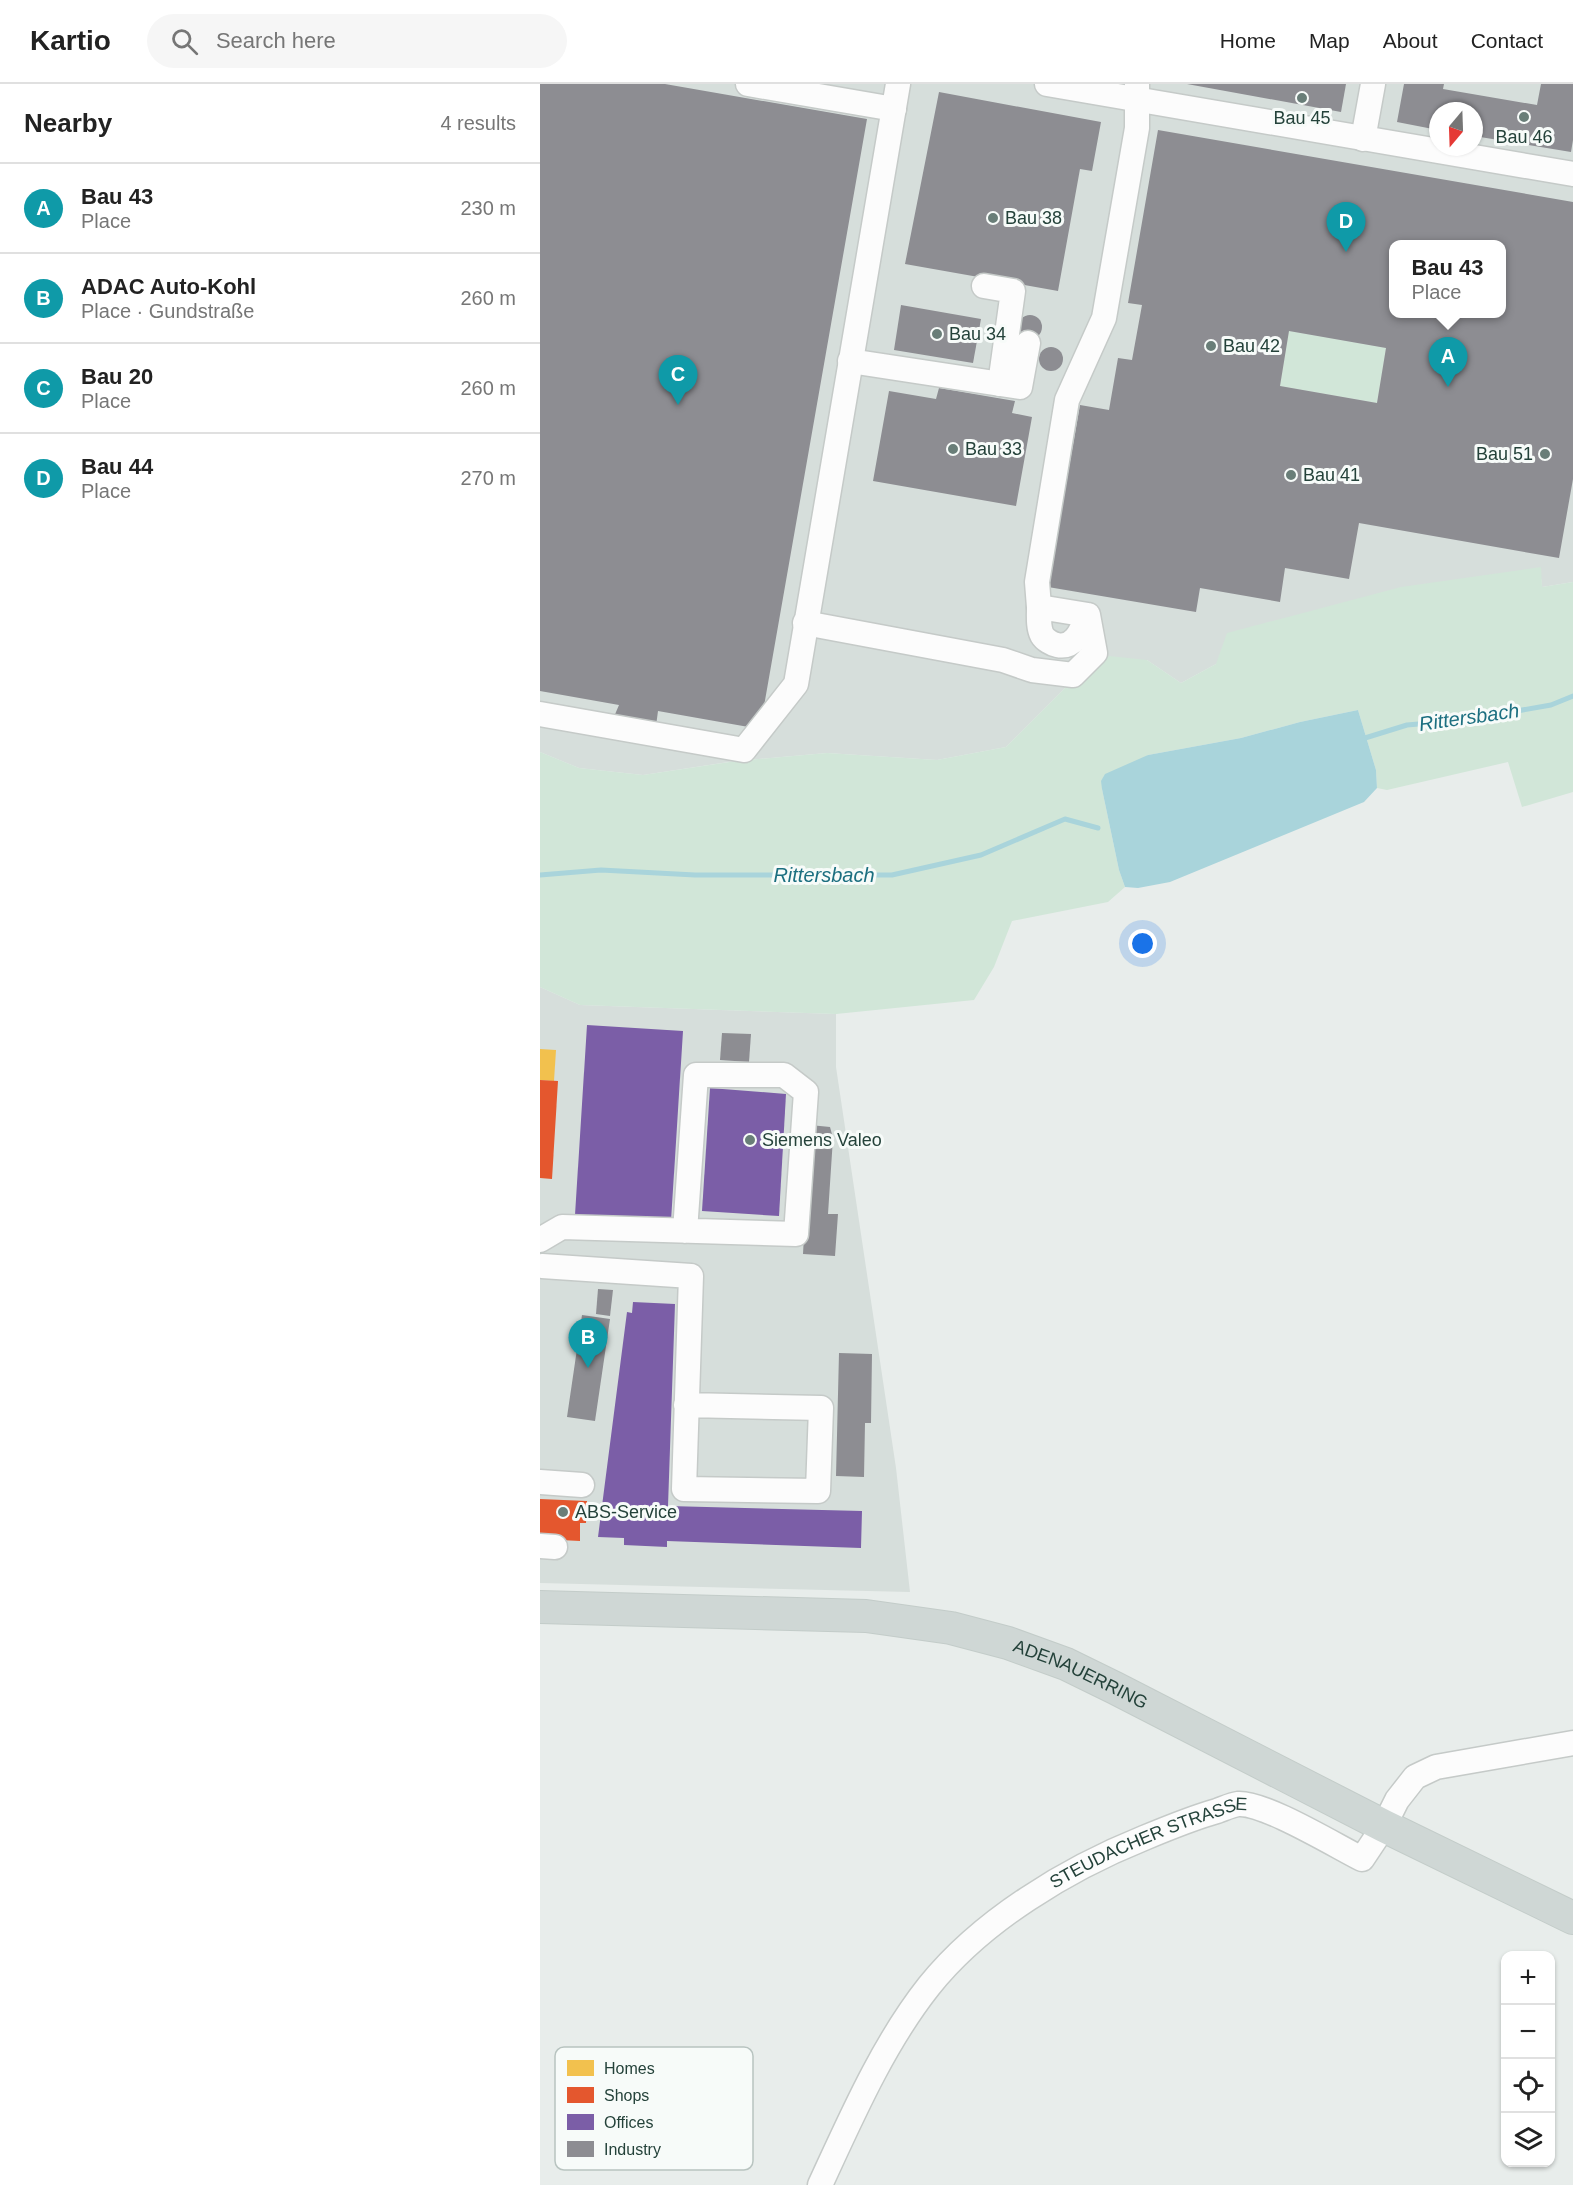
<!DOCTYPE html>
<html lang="en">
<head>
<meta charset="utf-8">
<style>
  :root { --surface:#fff; --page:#f6f6f6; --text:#222; --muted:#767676; --line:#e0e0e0; --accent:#2563eb }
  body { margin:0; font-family:Helvetica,sans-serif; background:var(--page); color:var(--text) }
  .controls { position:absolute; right:18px; bottom:18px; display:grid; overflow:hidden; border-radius:12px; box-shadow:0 2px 4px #0004 }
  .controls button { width:54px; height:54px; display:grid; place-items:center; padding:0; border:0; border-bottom:2px solid var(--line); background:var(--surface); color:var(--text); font:30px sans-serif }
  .compass { position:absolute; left:889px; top:18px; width:54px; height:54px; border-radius:50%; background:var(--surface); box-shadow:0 2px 4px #0004; rotate:199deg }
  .you { position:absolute; left:603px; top:860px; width:21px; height:21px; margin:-15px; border:4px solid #fff; border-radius:50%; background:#1a73e8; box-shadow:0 0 0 9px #1a73e833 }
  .badge { display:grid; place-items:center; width:39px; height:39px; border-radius:50%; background:var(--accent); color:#fff; font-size:20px; font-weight:700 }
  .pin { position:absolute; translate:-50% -50px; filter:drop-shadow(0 2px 3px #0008) }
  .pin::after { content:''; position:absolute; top:32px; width:21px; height:18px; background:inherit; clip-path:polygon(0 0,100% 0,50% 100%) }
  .popup { position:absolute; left:849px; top:156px; width:117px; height:78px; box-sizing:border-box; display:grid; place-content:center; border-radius:12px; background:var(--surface); filter:drop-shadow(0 2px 4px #0005); font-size:20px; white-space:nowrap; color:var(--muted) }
  .popup b { font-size:22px; color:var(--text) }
  .popup::after { content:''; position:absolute; left:50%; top:100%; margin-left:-12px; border:12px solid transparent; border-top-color:var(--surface) }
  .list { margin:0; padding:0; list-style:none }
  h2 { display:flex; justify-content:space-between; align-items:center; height:78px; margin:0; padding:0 24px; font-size:26px }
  h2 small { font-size:20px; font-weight:400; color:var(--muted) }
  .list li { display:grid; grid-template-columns:39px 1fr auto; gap:18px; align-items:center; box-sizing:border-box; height:90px; padding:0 24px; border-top:2px solid var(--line) }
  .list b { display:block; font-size:22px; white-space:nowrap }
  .list p { margin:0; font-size:20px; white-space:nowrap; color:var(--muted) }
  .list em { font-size:20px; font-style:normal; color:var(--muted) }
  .icon { flex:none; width:33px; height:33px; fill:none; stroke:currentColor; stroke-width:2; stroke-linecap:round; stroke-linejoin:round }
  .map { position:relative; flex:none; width:1033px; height:2101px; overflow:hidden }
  header { display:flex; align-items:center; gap:36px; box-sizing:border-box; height:84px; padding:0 30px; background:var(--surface); border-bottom:2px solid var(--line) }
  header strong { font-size:28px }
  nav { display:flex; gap:33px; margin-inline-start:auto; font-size:21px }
  .search { width:420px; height:54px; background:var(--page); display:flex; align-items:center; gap:15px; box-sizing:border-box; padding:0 21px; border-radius:33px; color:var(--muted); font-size:22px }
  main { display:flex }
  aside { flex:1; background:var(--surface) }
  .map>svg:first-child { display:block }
  .built { fill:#d6dedb; fill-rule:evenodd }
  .green { fill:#d1e6d8 }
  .water { fill:#a9d4db }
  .homes { fill:#f2c14e }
  .shops { fill:#e4572e }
  .offices { fill:#7b5ea7 }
  .industry { fill:#8d8d92; fill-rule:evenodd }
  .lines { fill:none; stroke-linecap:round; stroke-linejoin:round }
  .stream { stroke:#a9d4db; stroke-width:5 }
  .minor-casing { stroke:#c5cac8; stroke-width:27 }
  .major-casing { stroke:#c3ccc9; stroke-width:34 }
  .minor { stroke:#fcfcfc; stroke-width:24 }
  .major { stroke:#cfd7d5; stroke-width:32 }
  .poi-dot { fill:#697e78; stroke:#f7fbf9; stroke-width:2 }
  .labels { text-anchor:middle; stroke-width:6; stroke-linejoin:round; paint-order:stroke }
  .poi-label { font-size:18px; fill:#24423a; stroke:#f7fbf9; text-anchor:start }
  .street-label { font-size:18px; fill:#24423a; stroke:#f7fbf9 }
  .water-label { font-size:20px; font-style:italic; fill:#1c6f80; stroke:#f7fbf9 }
  .key { fill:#f7fbf9; stroke:#b8c4c0; stroke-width:1.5 }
  .key-label { font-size:16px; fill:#24423a }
</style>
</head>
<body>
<header>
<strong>Kartio</strong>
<div class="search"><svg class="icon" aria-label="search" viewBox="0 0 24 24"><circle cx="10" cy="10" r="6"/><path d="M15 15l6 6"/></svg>Search here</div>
<nav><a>Home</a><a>Map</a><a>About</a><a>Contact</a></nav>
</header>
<main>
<aside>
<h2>Nearby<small>4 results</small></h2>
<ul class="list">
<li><span class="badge" style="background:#0f9aa8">A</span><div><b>Bau 43</b><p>Place</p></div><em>230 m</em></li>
<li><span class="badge" style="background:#0f9aa8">B</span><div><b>ADAC Auto-Kohl</b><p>Place · Gundstraße</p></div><em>260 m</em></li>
<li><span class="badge" style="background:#0f9aa8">C</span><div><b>Bau 20</b><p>Place</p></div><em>260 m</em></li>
<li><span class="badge" style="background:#0f9aa8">D</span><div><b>Bau 44</b><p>Place</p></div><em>270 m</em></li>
</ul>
</aside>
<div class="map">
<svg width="1033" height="2101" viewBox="0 0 1033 2101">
  <rect width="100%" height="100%" fill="#e8edeb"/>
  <g class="built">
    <path d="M0 0H1033V498L1002 503 1000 484 676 580 641 599 607 576 556 584 528 601 466 663 397 676 287 669 195 677 103 691 39 684 0 668ZM898 27H934V63H898ZM854 160H962V230H854Z"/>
    <polygon points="0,903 40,921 296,930 296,983 356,1384 370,1508 0,1499"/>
  </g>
  <g class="green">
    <polygon points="749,247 846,264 837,319 740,302"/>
    <polygon points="1001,483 1002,503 1033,498 1033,708 982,723 968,678 847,706 837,704 836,686 818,626 760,638 701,654 608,671 562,705 579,786 585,803 568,818 472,837 454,883 434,916 296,930 40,921 0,903 0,668 39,684 103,691 196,677 287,669 397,676 466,663 528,601 556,584 569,572 607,576 641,599 676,580 687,549 861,503"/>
  </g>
  <polygon class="water" points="818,626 836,686 837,704 824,718 630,798 598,804 585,803 579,786 562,705 561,697 565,690 608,671 701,654 760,638"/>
  <polygon class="homes" points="0,965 16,966 14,997 0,996"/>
  <g class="shops">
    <polygon points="0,996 18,997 12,1095 0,1094"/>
    <polygon points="0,1415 47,1417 46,1439 40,1439 40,1457 0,1455"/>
  </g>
  <g class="offices">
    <polygon points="47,941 143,947 131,1137 35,1131"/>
    <polygon points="170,1004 246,1010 239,1132 162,1127"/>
    <polygon points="93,1218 135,1220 128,1422 322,1427 321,1464 127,1457 127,1463 84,1461 84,1454 58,1453 87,1228 92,1229"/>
  </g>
  <g class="industry">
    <polygon points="0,0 125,0 327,35 220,645 118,627 116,642 73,635 79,621 0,607"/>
    <polygon points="647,0 806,0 801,28"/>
    <polygon points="864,0 904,0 903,5 997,21 1001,0 1033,0 1033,56 1031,68 934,52 934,27 898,27 898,46 857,38"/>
    <polygon points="399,8 561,38 552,87 540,85 518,207 365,180"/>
    <path d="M618 46 1033 118V395L1019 474 819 439 809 495 745 484 740 518 660 504 656 528 508 503 540 321 569 326 578 274 592 276 602 221 588 219ZM854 160H962V230H854ZM749 247 846 264 837 319 740 302Z"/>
    <polygon points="361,221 441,235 433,279 354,266"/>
    <circle cx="490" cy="243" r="12"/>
    <circle cx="511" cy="275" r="12"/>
    <polygon points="399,304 475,317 472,329 492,333 476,422 333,397 349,307 396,315"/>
    <polygon points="182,949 211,950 209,978 180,976"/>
    <polygon points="270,1041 290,1043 293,1054 288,1130 298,1130 295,1172 263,1170"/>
    <polygon points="58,1205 73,1206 70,1232 56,1230"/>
    <polygon points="42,1231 70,1235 55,1337 27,1333"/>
    <polygon points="299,1269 332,1270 331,1339 325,1339 324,1393 296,1392"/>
  </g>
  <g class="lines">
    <g class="stream">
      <polyline points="825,654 867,641 925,636 1011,621 1033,612"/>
      <polyline points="0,791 61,786 155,791 352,791 441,771 525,735 558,744"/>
    </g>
    <g class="minor-casing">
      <g id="minor">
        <polyline points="208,0 354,25"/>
        <polyline points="507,0 1033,90"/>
        <polyline points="823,55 833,0"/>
        <polyline points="444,202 473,207 460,300"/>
        <polyline points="310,277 480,303 488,259"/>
        <polyline points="499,523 497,498 527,316 564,234 597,44 597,0"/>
        <path d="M265 539 463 576 492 586 533 591 555 569 548 531 499 523C499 532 498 543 502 551 505 556 512 560 517 561 535 565 542 545 548 531"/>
        <polyline points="0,630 204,666 256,600 358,0"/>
        <polyline points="0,1156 22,1143 256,1150 266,1008 244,991 156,991 145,1147"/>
        <polyline points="2,1182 151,1192 144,1405 278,1407 281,1324 146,1321"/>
        <polyline points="0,1398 42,1401"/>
        <polyline points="0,1462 15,1463"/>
        <path id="s1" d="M280 2101C311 2034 343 1960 389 1902 442 1836 527 1785 604 1754 628 1744 652 1734 677 1727 683 1725 691 1721 698 1720 724 1718 796 1762 822 1775L844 1742 857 1716 875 1693 896 1683 1033 1659"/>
      </g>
    </g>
    <g class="major-casing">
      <g id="major">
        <path id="s2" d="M0 1523 326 1532 411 1544 468 1559 526 1580 575 1604 844 1742 1033 1834"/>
      </g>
    </g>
    <use href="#minor" class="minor"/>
    <use href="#major" class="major"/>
  </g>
  <g class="poi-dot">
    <circle cx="762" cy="14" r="6"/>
    <circle cx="984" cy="33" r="6"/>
    <circle cx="453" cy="134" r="6"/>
    <circle cx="397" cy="250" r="6"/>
    <circle cx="671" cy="262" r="6"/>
    <circle cx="413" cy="365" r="6"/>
    <circle cx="1005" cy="370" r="6"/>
    <circle cx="751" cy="391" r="6"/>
    <circle cx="210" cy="1056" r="6"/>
    <circle cx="23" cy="1428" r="6"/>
  </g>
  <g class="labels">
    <g class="poi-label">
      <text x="762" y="40" text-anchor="middle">Bau 45</text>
      <text x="984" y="59" text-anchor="middle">Bau 46</text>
      <text x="465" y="140">Bau 38</text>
      <text x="409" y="256">Bau 34</text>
      <text x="683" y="268">Bau 42</text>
      <text x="425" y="371">Bau 33</text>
      <text x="993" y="376" text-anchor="end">Bau 51</text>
      <text x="763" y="397">Bau 41</text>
      <text x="222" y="1062">Siemens Valeo</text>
      <text x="35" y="1434">ABS-Service</text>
    </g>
    <g class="street-label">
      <text dy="6" stroke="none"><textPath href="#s2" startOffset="550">ADENAUERRING</textPath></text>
      <text dy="6" stroke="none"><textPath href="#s1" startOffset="494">STEUDACHER STRASSE</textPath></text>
    </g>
    <g class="water-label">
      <text transform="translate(929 633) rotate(-8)" y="7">Rittersbach</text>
      <text x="284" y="798">Rittersbach</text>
    </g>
  </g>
  <rect x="15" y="1963" width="198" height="123" rx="9" class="key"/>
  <rect x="27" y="1976" width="27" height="16" fill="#f2c14e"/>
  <rect x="27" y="2003" width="27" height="16" fill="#e4572e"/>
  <rect x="27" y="2030" width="27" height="16" fill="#7b5ea7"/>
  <rect x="27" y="2057" width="27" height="16" fill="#8d8d92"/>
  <g class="key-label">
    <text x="64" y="1990">Homes</text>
    <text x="64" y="2017">Shops</text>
    <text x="64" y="2044">Offices</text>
    <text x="64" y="2071">Industry</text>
  </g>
</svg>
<div class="controls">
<button>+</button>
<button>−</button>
<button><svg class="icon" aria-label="locate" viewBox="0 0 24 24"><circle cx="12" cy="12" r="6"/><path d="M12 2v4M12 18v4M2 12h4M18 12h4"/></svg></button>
<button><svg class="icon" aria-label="layers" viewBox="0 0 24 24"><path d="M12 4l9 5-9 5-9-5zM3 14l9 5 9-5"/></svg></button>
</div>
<svg class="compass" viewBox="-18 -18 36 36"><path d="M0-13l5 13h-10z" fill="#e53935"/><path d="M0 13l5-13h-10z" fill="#767676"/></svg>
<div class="you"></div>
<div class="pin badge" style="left:908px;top:303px;background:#0f9aa8">A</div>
<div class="popup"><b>Bau 43</b>Place</div>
<div class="pin badge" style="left:48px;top:1284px;background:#0f9aa8">B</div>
<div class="pin badge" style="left:138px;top:321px;background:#0f9aa8">C</div>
<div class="pin badge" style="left:806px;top:168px;background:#0f9aa8">D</div>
</div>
</main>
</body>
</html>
